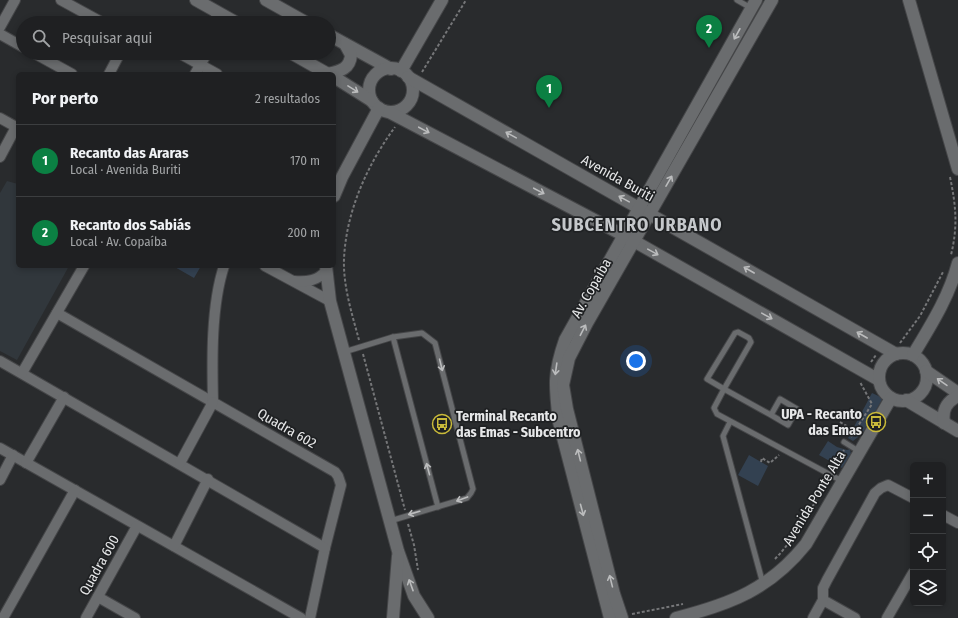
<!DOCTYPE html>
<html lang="pt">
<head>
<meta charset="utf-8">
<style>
  :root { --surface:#1f2022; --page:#2c2d2f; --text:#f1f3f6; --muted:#a1a3a5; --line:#3c3e40; --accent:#0b8043 }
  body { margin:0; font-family:"Fira Sans Condensed",sans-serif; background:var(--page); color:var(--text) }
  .controls { position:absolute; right:12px; bottom:12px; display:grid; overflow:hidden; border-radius:6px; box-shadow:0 2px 6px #0003 }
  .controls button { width:36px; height:36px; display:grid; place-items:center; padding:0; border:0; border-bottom:1px solid var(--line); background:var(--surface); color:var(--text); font:20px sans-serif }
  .you { position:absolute; left:636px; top:361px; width:14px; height:14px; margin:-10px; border:3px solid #fff; border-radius:50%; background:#1a73e8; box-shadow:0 0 0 6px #1a73e833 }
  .badge { display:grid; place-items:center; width:26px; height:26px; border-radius:50%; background:var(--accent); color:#fff; font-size:13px; font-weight:700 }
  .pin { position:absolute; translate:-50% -33px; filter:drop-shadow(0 1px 2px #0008) }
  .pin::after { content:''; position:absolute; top:21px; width:14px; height:12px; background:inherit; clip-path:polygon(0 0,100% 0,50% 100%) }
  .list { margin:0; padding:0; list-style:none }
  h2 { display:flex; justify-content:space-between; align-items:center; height:52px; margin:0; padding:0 16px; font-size:17px }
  h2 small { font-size:13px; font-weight:400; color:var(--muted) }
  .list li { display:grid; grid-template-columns:26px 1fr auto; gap:12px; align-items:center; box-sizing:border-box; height:72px; padding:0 16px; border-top:1px solid var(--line) }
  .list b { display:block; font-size:15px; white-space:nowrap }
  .list p { margin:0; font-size:13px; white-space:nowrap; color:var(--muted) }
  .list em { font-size:13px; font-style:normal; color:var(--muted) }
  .icon { flex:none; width:22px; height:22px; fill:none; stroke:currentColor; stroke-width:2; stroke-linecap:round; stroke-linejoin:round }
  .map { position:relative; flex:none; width:958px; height:618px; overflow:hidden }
  .search { position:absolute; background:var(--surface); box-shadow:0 2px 6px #0003; left:16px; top:16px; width:320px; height:44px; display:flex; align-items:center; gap:10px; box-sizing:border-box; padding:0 14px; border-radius:22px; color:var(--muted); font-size:15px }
  .panel { position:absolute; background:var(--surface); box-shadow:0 2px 6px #0003; left:16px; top:72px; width:320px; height:196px; border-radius:6px }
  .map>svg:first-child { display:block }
  .built { fill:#31373c }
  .green { fill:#334151 }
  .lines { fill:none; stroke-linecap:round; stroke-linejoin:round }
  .lane-casing { stroke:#454648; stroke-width:7 }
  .street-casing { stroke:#454648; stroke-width:12 }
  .secondary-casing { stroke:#454648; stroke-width:14 }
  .path { stroke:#757678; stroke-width:2; stroke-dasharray:3 2; stroke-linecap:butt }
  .lane { stroke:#6a6c6e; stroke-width:5 }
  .street { stroke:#6a6c6e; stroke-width:10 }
  .secondary { stroke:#6a6c6e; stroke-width:12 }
  .oneway { stroke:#bbbcbd }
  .labels { text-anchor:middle; stroke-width:3.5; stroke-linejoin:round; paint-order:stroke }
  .street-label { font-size:14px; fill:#e6e7e8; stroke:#1f2123 }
  .poi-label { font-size:14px; font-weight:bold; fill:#e6e7e8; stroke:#1f2123; text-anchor:end }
  .district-label { font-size:18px; font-weight:bold; letter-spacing:1px; fill:#c5c8cb; stroke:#1f2123 }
</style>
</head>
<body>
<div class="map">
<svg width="958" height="618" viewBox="0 0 958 618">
  <rect width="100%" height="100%" fill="#292b2d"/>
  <polygon class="built" points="7,181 18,184 18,266 69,266 17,360 0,351 0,193"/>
  <g class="green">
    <polygon points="173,266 201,266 194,278"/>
    <polygon points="872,393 883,398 862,434 853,441 848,438"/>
    <polygon points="828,441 837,447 847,450 850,449 851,454 842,468 819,455"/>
    <polygon points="749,455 768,466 758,486 738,475"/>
  </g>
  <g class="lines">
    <g class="lane-casing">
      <g id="lane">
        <polyline points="737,0 751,8"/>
        <polygon points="738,332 749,338 751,342 724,389 707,379 735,333"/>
        <polyline points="393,337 438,507"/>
        <polyline points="344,352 393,337 422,333 435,343 473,489 471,493 467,498 390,521"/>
        <polyline points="771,415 788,425 797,409 780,399 771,415 724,389 714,408 717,414 842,481"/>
        <polyline points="730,422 723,436 763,584"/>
        <polyline points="844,442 860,452"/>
      </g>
    </g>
    <g class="street-casing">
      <g id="street">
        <polyline points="61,0 103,23"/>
        <polyline points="216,11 217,23"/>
        <polyline points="0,27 15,0"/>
        <polyline points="0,34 23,47"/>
        <polyline points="34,53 72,74"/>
        <polyline points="179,53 217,74"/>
        <polyline points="109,74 120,53"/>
        <polyline points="195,74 207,53"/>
        <polyline points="0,118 18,128"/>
        <polyline points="0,157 16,127"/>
        <polyline points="265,266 330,301"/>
        <path d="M294 281C307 282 317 281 326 271"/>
        <polyline points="57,313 335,472 338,476 341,485 325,548 310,618"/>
        <polyline points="0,361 325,548"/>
        <polyline points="22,373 84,266"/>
        <path d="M213 402C212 360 211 306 224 266"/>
        <polyline points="0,448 301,618"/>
        <polyline points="26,463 64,397"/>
        <polyline points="180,463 213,402"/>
        <polyline points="0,480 13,455"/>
        <polyline points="943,515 958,523"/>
        <polyline points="174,546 208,479"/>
        <polyline points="98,597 135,618"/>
        <polyline points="823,600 855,618"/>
        <polyline points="3,618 75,490"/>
        <polyline points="86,618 137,526"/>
        <polyline points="813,618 823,600 823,588 827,580 875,493 881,488 888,485 913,498"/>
        <polyline points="887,618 913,573"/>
      </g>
    </g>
    <g class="secondary-casing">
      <g id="secondary">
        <polyline points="196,0 237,23"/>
        <polyline points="266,0 307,23"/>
        <polyline points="909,0 958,169"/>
        <polyline points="329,35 391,69"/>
        <polyline points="291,53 328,74"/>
        <circle cx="391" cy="90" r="22"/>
        <polyline points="401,71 442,0"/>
        <path d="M328 74C340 71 350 69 351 55L345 44"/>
        <polyline points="334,77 372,101"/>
        <polyline points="408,77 896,354"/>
        <polyline points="389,112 625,236 879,380"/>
        <polyline points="334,196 342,177 379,108"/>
        <polyline points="326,266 330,301 398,551 414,596 428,618"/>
        <circle cx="903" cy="377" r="24"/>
        <path d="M913 355C931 325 949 297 958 263"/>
        <polyline points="926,371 958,393"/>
        <polyline points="906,400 958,431"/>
        <path d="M944 423C942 410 946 402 958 396"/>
        <polyline points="393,618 398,556"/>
        <path d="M610 618 559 422C555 387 553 374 565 340L756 0"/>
        <polyline points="622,618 614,594 567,409 563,385 569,358 587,323 772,0"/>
        <path d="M676 618C731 604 770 589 806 544L891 398"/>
      </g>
    </g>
    <g class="path">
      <polyline points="422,72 466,0"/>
      <polyline points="408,109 413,103 416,94"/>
      <path d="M950 177C956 206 958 226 951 255"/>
      <path d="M359 340C352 314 343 286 344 259 346 212 367 165 395 127"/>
      <polyline points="900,343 920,316 943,272"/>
      <polyline points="363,354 405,510"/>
      <polyline points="871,362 876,355"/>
      <polyline points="840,422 855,431"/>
      <polyline points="851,437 872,404 860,382"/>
      <polyline points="761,462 762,458 770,463 779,455"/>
      <polyline points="834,469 844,450"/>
      <polyline points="408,524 414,545 418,570"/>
      <path d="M775 559C797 536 811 509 827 481"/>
      <polyline points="632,614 683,604"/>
    </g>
    <use href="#lane" class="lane"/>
    <use href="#street" class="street"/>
    <use href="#secondary" class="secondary"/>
  </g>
  <defs><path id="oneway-shaft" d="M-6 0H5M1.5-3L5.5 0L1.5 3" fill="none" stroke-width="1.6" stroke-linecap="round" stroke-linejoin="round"/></defs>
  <g class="oneway">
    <use href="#oneway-shaft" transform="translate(737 34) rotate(119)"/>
    <use href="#oneway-shaft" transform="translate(353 89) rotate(32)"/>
    <use href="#oneway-shaft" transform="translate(424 130) rotate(28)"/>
    <use href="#oneway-shaft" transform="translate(511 135) rotate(-151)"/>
    <use href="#oneway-shaft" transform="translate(669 181) rotate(-60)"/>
    <use href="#oneway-shaft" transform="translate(539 191) rotate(28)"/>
    <use href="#oneway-shaft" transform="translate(624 199) rotate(-151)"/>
    <use href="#oneway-shaft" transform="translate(653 252) rotate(29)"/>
    <use href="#oneway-shaft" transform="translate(749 270) rotate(-150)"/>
    <use href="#oneway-shaft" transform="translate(767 316) rotate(29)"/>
    <use href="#oneway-shaft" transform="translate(583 330) rotate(-63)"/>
    <use href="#oneway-shaft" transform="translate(862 335) rotate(-150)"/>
    <use href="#oneway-shaft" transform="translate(441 365) rotate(76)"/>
    <use href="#oneway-shaft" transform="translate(556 369) rotate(98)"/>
    <use href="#oneway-shaft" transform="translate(942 382) rotate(-145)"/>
    <use href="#oneway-shaft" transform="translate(579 455) rotate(-104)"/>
    <use href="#oneway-shaft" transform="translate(428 469) rotate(-105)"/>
    <use href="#oneway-shaft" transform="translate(462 499) rotate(160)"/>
    <use href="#oneway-shaft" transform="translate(582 510) rotate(75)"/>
    <use href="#oneway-shaft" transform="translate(414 513) rotate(164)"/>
    <use href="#oneway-shaft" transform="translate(611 581) rotate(-104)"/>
    <use href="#oneway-shaft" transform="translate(411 585) rotate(-110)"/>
  </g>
  <defs>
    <g id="bus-ring" transform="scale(1)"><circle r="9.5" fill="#1f2123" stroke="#c9ba3a" stroke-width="1.5"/><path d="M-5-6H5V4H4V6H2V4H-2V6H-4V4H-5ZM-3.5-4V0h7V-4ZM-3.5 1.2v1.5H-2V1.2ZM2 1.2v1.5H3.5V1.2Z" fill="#c9ba3a"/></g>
  </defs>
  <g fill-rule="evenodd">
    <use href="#bus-ring" x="876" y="422"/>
    <use href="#bus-ring" x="442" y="424"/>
  </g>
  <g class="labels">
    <g class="street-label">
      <text transform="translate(618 178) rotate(29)" y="5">Avenida Buriti</text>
      <text transform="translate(591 288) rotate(-60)" y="5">Av. Copaíba</text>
      <text transform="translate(287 428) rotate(30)" y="5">Quadra 602</text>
      <text transform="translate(814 498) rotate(-59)" y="5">Avenida Ponte Alta</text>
      <text transform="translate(99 565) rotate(-61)" y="5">Quadra 600</text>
    </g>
    <g class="poi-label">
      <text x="862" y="419">UPA - Recanto<tspan x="862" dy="16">das Emas</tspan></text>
      <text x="456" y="421" text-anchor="start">Terminal Recanto<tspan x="456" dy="16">das Emas - Subcentro</tspan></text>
    </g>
    <g class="district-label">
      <text x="637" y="231">SUBCENTRO URBANO</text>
    </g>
  </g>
</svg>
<div class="controls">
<button>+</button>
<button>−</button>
<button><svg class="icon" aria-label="locate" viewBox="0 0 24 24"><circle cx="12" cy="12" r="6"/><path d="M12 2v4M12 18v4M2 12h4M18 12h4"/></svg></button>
<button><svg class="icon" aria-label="layers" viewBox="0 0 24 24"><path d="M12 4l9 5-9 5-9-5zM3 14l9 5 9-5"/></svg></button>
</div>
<div class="you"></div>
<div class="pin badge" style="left:549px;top:108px">1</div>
<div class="pin badge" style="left:709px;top:48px">2</div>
<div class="search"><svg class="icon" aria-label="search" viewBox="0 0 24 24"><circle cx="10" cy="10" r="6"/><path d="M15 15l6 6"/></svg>Pesquisar aqui</div>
<section class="panel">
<h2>Por perto<small>2 resultados</small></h2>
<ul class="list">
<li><span class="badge">1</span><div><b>Recanto das Araras</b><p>Local · Avenida Buriti</p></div><em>170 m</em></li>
<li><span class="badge">2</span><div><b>Recanto dos Sabiás</b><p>Local · Av. Copaíba</p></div><em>200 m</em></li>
</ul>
</section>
</div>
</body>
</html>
